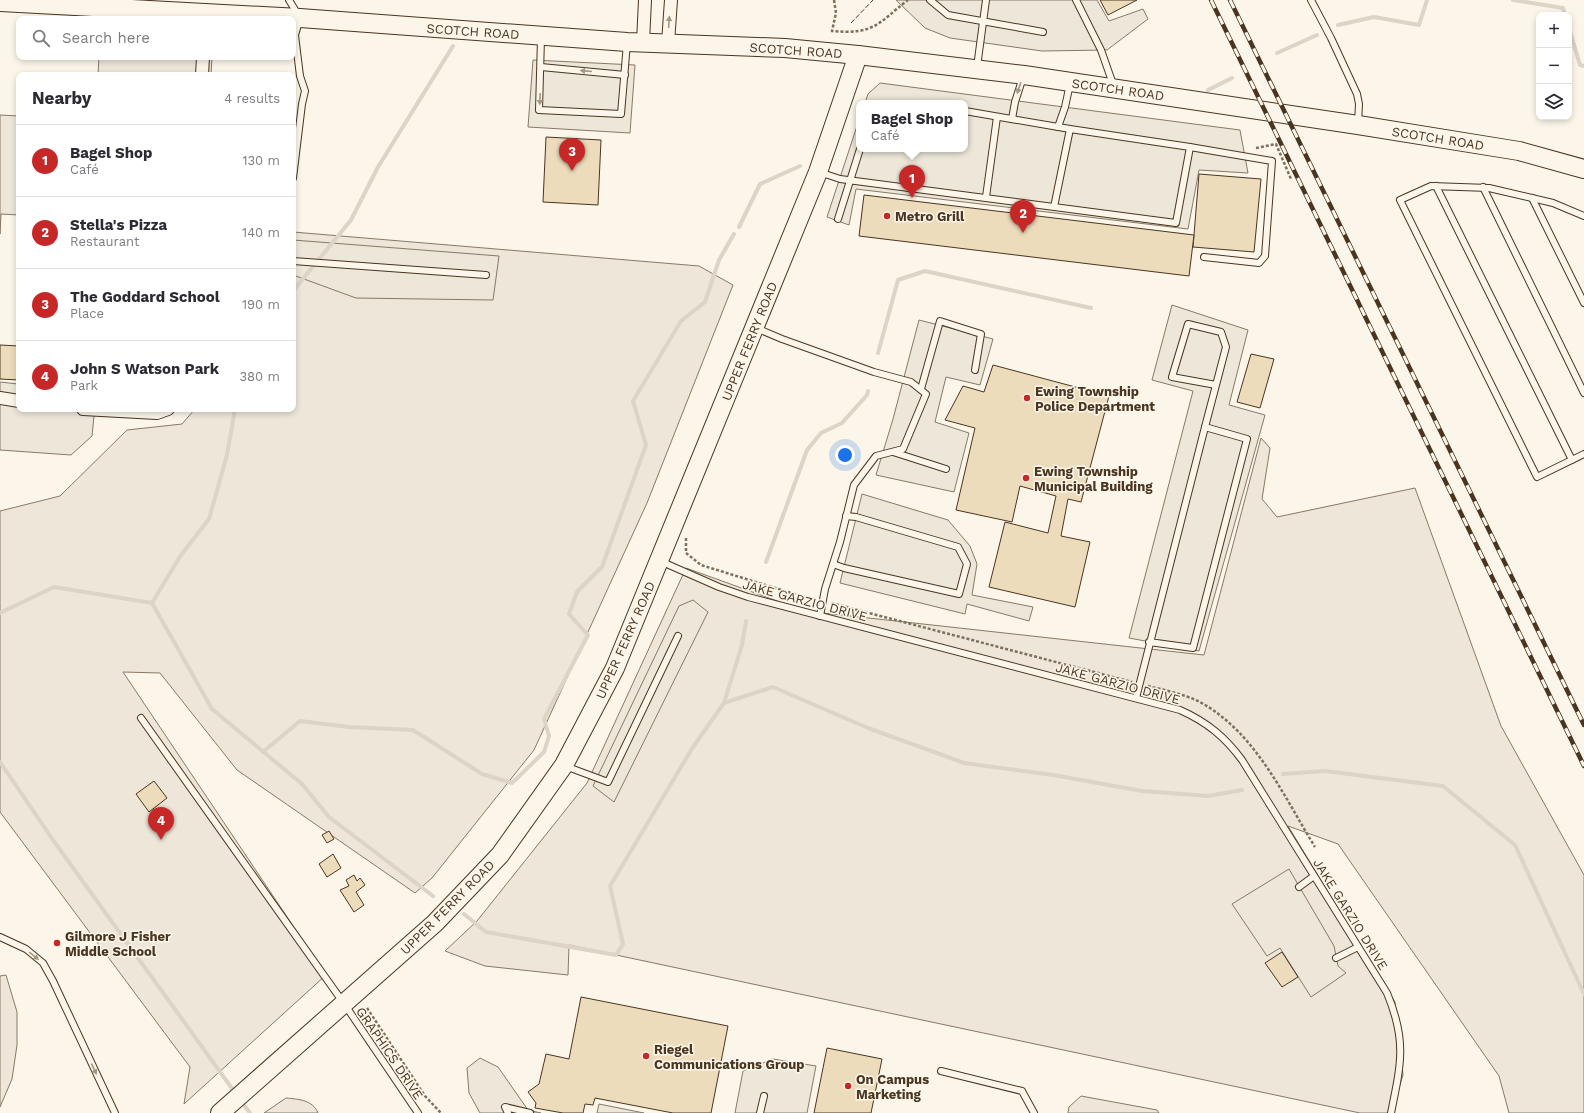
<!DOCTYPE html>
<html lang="en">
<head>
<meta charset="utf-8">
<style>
  :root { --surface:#fff; --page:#f7f7f7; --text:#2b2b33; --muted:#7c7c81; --line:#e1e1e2; --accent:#c62828 }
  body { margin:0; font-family:"Work Sans",sans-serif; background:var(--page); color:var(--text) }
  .controls { position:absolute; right:12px; top:12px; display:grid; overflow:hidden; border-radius:8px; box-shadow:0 2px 6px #0003 }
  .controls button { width:36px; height:36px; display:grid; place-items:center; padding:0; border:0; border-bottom:1px solid var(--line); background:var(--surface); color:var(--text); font:20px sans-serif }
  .you { position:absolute; left:845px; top:455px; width:14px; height:14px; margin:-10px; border:3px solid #fff; border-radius:50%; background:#1a73e8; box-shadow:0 0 0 6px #1a73e833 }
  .badge { display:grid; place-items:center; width:26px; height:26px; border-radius:50%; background:var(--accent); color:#fff; font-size:13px; font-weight:700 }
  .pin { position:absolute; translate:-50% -33px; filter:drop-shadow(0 1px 2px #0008) }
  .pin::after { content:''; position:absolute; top:21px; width:14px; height:12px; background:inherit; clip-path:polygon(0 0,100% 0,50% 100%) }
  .popup { position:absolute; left:856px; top:100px; width:112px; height:52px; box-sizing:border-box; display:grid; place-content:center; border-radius:8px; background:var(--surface); filter:drop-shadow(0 1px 3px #0005); font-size:13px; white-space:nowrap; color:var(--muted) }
  .popup b { font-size:15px; color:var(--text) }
  .popup::after { content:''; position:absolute; left:50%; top:100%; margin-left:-8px; border:8px solid transparent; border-top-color:var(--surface) }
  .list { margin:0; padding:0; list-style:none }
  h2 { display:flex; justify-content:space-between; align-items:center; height:52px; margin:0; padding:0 16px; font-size:17px }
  h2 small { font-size:13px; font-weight:400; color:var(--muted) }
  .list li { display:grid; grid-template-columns:26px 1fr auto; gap:12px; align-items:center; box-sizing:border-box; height:72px; padding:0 16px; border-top:1px solid var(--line) }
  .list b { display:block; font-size:15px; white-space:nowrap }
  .list p { margin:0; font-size:13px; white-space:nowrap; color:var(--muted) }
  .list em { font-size:13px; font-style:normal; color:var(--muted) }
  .icon { flex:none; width:22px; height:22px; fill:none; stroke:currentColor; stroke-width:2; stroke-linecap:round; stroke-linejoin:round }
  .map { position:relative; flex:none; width:1584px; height:1113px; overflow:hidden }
  .search { position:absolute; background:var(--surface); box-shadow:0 2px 6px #0003; left:16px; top:16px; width:280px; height:44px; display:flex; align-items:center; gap:10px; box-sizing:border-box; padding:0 14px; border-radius:8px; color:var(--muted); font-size:15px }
  .panel { position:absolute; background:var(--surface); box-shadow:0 2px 6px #0003; left:16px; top:72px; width:280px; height:340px; border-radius:8px }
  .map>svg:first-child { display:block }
  .green { fill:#ede6d9; stroke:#887966 }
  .parking { fill:#ede7d9; stroke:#887966 }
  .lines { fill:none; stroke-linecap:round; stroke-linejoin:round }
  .stream { stroke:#dcd4c6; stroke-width:4 }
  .building { fill:#ecdcbc; stroke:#4a3520 }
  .service-casing { stroke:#4a3520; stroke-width:8 }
  .minor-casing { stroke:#4a3520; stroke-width:14 }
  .secondary-casing { stroke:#4a3520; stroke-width:20 }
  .path { stroke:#7f6f5c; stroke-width:2.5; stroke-dasharray:3 2; stroke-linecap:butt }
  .service { stroke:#fbf6e9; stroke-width:6 }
  .minor { stroke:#fbf6e9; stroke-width:12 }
  .secondary { stroke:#fbf6e9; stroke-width:18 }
  .rail-casing { stroke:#4a3520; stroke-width:4.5 }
  .rail { stroke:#fbf6e9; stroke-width:3; stroke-dasharray:9; stroke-linecap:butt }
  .fence { stroke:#4a3520; stroke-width:1; stroke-dasharray:5 2; stroke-linecap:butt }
  .oneway { fill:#a29684 }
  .poi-dot { fill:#c62828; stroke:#fbf6e9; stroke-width:1.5 }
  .labels { text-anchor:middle; stroke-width:3; stroke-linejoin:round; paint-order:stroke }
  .street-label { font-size:13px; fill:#4a3520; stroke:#fbf6e9 }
  .poi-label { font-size:13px; font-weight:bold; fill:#4a3520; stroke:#fbf6e9; text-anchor:start }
</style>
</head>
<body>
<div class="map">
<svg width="1584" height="1113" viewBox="0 0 1584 1113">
  <rect width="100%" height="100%" fill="#fbf6e9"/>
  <g class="green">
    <polygon points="99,57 212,57 211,75 98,75"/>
    <polygon points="0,115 19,116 19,215 1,214 0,234"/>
    <polygon points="293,232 699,266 733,285 647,503 534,750 432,878 415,893 237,770 160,673 123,672 326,975 184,1104 190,1067 0,812 0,511 60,496 127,430 182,424 195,409 293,409"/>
    <polygon points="1261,438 1270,448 1262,499 1277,517 1415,488 1501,726 1584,875 1584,1113 1509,1113 1499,1076 1338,844 1288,826 1395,1002 1403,1075 1391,1113 1360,1113 569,945 568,975 485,966 445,951 477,921 587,783 686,568 805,611 1204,655"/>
    <polygon points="6,975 17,1012 17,1045 12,1079 0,1107 0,976"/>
    <path d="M286 1098C298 1099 313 1100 318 1113H264Z"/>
  </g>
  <g class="parking">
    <polygon points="896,0 1097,0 1109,21 1143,9 1148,19 1107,50 1042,51 950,38 925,28"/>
    <polygon points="533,60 635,65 630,133 528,127"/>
    <polygon points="880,83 1240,130 1248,173 1199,170 1188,229 856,189 849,225 827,217 859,120 859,149 965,149 965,103 865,103 868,94"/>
    <polygon points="293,240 499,256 493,300 356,298 293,275"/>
    <polygon points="1172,305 1248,330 1229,405 1265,415 1199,651 1129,638 1193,391 1152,380"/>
    <polygon points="919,320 993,339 980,385 946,377 935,422 969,433 954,492 876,475 893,419"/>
    <polygon points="0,382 18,384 19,409 100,409 94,416 92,436 71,455 0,450"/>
    <polygon points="862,494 948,520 970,546 977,564 972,595 1033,607 1029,621 967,604 965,614 840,583"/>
    <polygon points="693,600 708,612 614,802 593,786 679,606"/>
    <polygon points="1289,869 1334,946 1338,966 1346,973 1311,997 1280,948 1267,956 1232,904"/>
    <polygon points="480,1058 498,1067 528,1110 541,1113 480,1113 469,1093 467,1068"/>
    <polygon points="773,1059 816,1066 807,1113 735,1113 743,1071"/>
    <polygon points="1081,1096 1157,1110 1159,1113 1068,1113 1069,1107"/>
    <polygon points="599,1104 644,1113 597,1113"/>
  </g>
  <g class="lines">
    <g class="stream">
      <polyline points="1513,0 1563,8 1565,15"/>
      <polyline points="1338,25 1374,17 1419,25 1427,0"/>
      <polyline points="1569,28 1580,65 1584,66"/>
      <polyline points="1277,53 1317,35"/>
      <polyline points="1208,90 1232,78"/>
      <polyline points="739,227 760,184 800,166"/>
      <polyline points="293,291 351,220 378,167 453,46"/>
      <polyline points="878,353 898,280 925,271 1091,308"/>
      <polyline points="766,562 807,450 821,433 842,423 867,395 868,391"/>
      <polyline points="152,603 181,555 209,519 227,455 235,409"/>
      <polyline points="0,613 54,587 152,603 212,709 302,784 329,817 433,896"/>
      <polyline points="724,703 742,645 746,621"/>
      <polyline points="263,752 300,721 349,727 413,730 482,774 512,783 544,752 549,736 544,719 588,635 569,614 577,592 602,567 646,445 633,401 681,321 705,302 719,260 734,234"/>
      <polyline points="0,762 53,840 236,1094"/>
      <polyline points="1283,774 1325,771 1443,786 1515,845 1584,994"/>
      <polyline points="464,914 486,932 616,955 623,944 610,886 693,747 724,703 773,687 868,728 964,763 1053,775 1142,791 1208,796 1242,790"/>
      <polyline points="241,1101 250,1113"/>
    </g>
  </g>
  <g class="building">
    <polygon points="1100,0 1137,0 1108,15"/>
    <polygon points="546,137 601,140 598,205 543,202"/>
    <polygon points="1199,174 1261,179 1254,252 1193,247"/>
    <polygon points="864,195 1194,235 1189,276 859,236"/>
    <polygon points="0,345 19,346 19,380 0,379"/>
    <polygon points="1251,354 1274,359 1260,408 1237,402"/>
    <polygon points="993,365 1109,396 1081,502 1068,499 1061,536 1090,542 1075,607 989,587 1005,522 1048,533 1056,496 1020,486 1012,522 956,510 975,428 945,420 963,386 984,392"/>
    <polygon points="154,781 167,798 149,812 136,794"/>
    <polygon points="329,831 334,839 327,843 322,835"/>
    <polygon points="333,854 341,868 327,877 319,864"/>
    <polygon points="354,875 357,881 360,878 365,885 356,892 364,905 354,912 340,890 349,886 346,880"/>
    <polygon points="1282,952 1298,977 1282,987 1265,963"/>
    <polygon points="581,997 728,1026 711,1113 673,1113 595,1098 593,1105 585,1104 583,1113 563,1113 535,1108 536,1103 528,1092 539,1084 546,1054 569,1059"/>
    <polygon points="827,1048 882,1059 871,1113 814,1113"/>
  </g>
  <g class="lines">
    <g class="service-casing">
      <g id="service">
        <polyline points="289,0 300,18 295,35 300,76 305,91 302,104 293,178"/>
        <polyline points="930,0 948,15 1043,32"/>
        <polyline points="1076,0 1101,50 1114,87"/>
        <polyline points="1311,0 1331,38 1357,94 1359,104 1358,123"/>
        <polyline points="541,38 539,110 621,114 627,43"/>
        <polyline points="541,67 625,75"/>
        <polyline points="977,67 986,0"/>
        <polyline points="965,111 1070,129"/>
        <polyline points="1012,119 1015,102 1023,77"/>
        <polyline points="1058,127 1065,107 1070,84"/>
        <polyline points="1190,147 1272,161 1265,256 1259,263 1204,257"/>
        <polyline points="819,172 840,179 1176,223 1190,147 1070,129 1054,207"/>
        <polyline points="1436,186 1572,460"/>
        <polyline points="1483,187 1584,393"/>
        <polyline points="986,197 997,117"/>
        <polyline points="1532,198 1584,303"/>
        <polyline points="1584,216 1553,203 1489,188 1431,186 1400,200 1537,477 1584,454"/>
        <polyline points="838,219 860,149"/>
        <polyline points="293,261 486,275"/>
        <polyline points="756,328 782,339 874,372 911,382 926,394 903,449 876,456 854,485 840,542 825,589 820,616"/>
        <polyline points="921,389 940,321 981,334 975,370"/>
        <polyline points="1205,427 1226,347 1221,332 1188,324 1172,377 1216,385"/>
        <polyline points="893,452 946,469"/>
        <path d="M660 561 719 587 748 597 1180 710C1207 722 1225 737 1242 760L1387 993C1407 1041 1401 1064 1391 1113"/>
        <polyline points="833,564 844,568 959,594 967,564 958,547 856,517 846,516"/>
        <polyline points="1136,698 1205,427 1247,439 1193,648 1149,642"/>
        <polyline points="141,718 345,1005 418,1113"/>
        <polyline points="565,766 608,782 678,636"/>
        <polyline points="1299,887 1314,876"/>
        <polyline points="0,937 26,949 43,963 53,981 115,1113"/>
        <polyline points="1336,958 1358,947"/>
        <polyline points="941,1071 1022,1091 1034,1113"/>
        <polyline points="508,1113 505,1107 530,1113"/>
        <polyline points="760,1113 764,1096"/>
      </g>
    </g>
    <g class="minor-casing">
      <g id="minor">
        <polyline points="643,42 645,0"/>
        <polyline points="668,43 671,0"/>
        <polyline points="202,75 203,57"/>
        <polyline points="0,398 19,401"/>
        <polyline points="83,409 157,413 168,409"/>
      </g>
    </g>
    <g class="secondary-casing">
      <g id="secondary">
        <polyline points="0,2 300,18 627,42 785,48 858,55 1024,75 1358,125 1519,151 1584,169"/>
        <polyline points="220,1113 435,923 500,855 564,765 615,668 818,172 858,55"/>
      </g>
    </g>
    <g class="path">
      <path d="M834 0 836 13 832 31C875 35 878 23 908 0"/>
      <polyline points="1256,148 1276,144 1291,179"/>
      <polyline points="686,538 686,553 701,565 814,600"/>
      <polyline points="831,603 1132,682"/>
      <path d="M1148 686C1164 690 1183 694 1198 701 1255 731 1283 795 1315 847"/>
      <polyline points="367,1008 425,1096 441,1113"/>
    </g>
    <use href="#service" class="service"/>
    <use href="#minor" class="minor"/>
    <use href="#secondary" class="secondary"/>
    <g class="rail-casing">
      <g id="rail">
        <polyline points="1211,0 1584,766"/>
        <polyline points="1230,0 1584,725"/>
      </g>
    </g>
    <use href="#rail" class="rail"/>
    <polyline class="fence" points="851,23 873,0"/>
  </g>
  <defs><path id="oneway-solid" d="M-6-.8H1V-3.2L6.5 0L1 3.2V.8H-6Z"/></defs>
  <g class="oneway">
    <use href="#oneway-solid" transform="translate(669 22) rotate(-87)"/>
    <use href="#oneway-solid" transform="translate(586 71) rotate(-175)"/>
    <use href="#oneway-solid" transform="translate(1019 88) rotate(109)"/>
    <use href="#oneway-solid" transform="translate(540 99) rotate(92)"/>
    <use href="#oneway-solid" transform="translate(34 956) rotate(39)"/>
    <use href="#oneway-solid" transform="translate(94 1069) rotate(65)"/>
  </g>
  <g class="poi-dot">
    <circle cx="887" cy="216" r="4"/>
    <circle cx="1027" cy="398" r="4"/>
    <circle cx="1026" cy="478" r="4"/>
    <circle cx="57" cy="943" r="4"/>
    <circle cx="646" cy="1056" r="4"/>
    <circle cx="848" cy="1086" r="4"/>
  </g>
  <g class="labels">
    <g class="street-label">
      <text transform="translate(473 31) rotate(4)" y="5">SCOTCH ROAD</text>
      <text transform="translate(796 50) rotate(4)" y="5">SCOTCH ROAD</text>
      <text transform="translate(1118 89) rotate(8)" y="5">SCOTCH ROAD</text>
      <text transform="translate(1438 138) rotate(9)" y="5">SCOTCH ROAD</text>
      <text transform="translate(749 341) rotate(-68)" y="5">UPPER FERRY ROAD</text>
      <text transform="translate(805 600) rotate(15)" y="5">JAKE GARZIO DRIVE</text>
      <text transform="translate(625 640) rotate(-66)" y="5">UPPER FERRY ROAD</text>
      <text transform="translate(1118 683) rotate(15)" y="5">JAKE GARZIO DRIVE</text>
      <text transform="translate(447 907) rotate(-45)" y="5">UPPER FERRY ROAD</text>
      <text transform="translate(1351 914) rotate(58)" y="5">JAKE GARZIO DRIVE</text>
      <text transform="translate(390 1053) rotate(56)" y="5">GRAPHICS DRIVE</text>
    </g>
    <g class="poi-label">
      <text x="895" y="221">Metro Grill</text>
      <text x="1035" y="396">Ewing Township<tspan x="1035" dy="15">Police Department</tspan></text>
      <text x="1034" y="476">Ewing Township<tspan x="1034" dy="15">Municipal Building</tspan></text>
      <text x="65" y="941">Gilmore J Fisher<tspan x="65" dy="15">Middle School</tspan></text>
      <text x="654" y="1054">Riegel<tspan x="654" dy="15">Communications Group</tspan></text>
      <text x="856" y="1084">On Campus<tspan x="856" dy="15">Marketing</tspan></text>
    </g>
  </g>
</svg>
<div class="controls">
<button>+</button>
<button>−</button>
<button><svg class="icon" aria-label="layers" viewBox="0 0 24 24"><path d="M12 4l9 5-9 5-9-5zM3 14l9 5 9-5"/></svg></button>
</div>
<div class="you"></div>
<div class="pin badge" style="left:912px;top:198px">1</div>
<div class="popup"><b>Bagel Shop</b>Café</div>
<div class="pin badge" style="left:1023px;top:233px">2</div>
<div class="pin badge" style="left:572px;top:171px">3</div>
<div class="pin badge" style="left:161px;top:840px">4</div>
<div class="search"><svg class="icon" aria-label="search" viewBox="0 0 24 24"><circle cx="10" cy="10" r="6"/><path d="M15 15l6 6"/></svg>Search here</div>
<section class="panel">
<h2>Nearby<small>4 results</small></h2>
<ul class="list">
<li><span class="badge">1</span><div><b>Bagel Shop</b><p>Café</p></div><em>130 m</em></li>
<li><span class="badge">2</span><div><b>Stella's Pizza</b><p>Restaurant</p></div><em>140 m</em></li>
<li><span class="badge">3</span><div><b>The Goddard School</b><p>Place</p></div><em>190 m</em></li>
<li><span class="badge">4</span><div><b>John S Watson Park</b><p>Park</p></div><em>380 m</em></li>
</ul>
</section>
</div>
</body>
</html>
